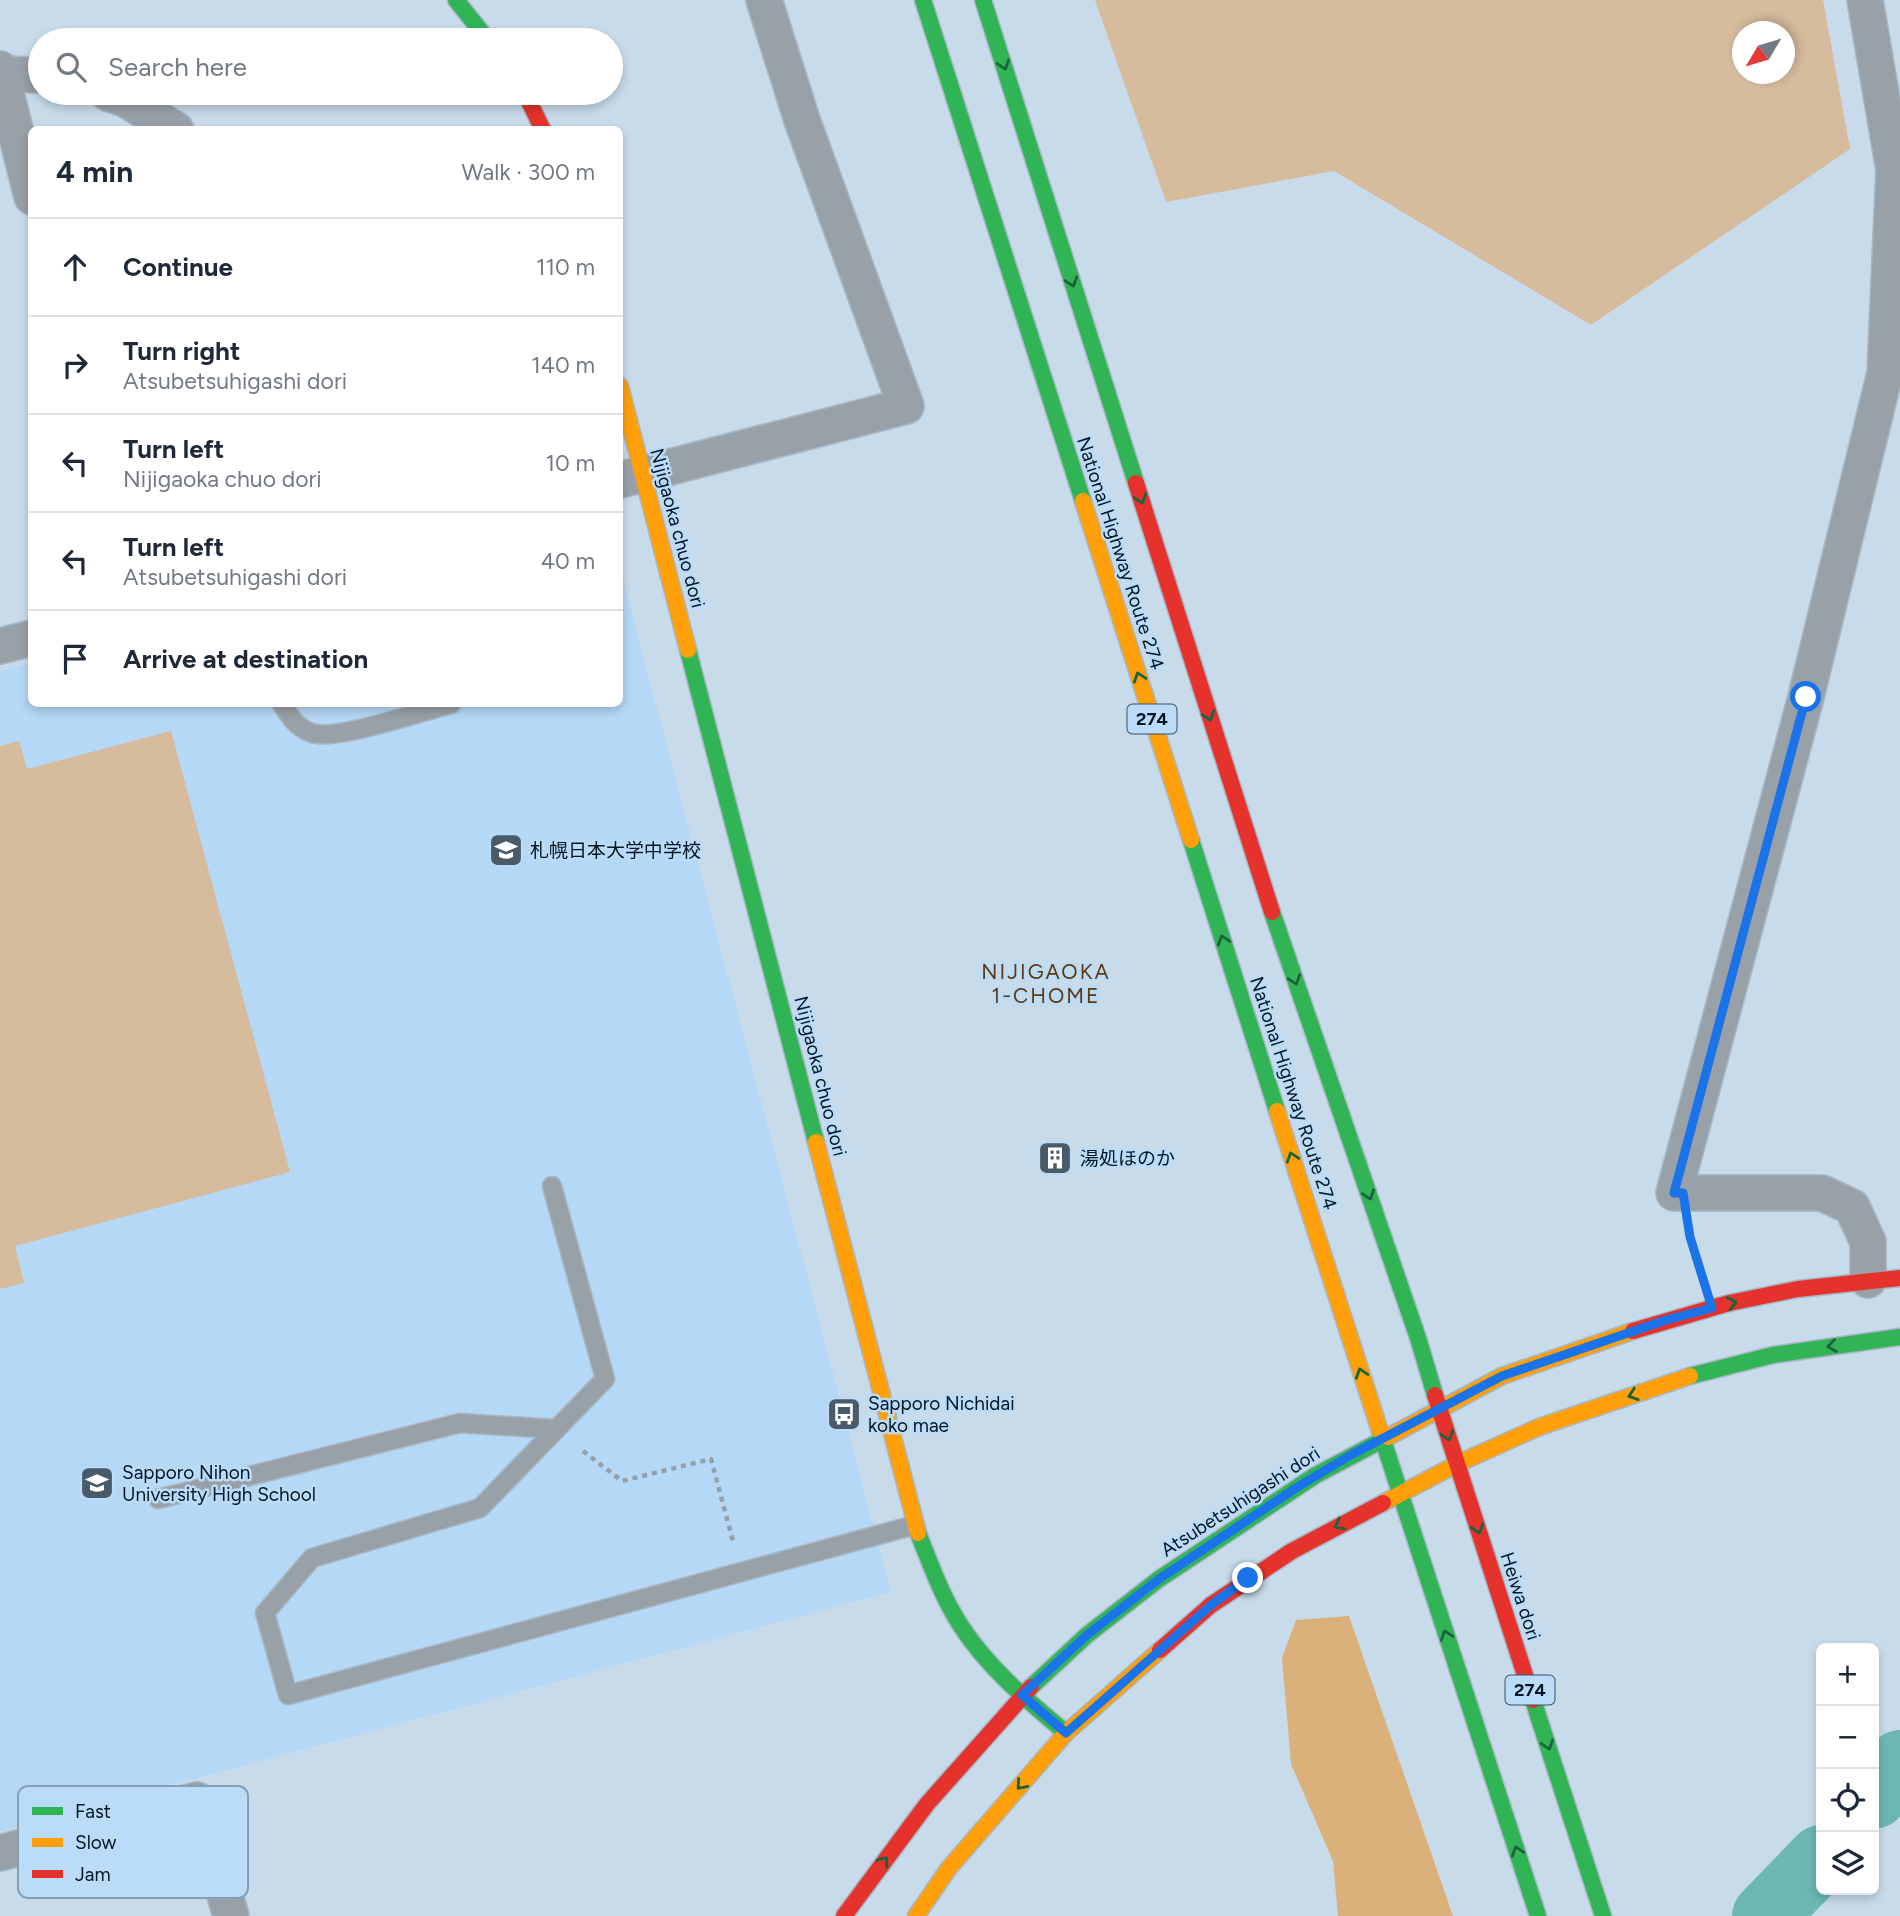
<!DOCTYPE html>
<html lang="en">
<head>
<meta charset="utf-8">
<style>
  :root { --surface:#fff; --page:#f6f6f7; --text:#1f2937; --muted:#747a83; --line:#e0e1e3 }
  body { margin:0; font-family:Figtree,"Noto Sans JP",sans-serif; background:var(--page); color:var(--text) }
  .controls { position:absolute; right:21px; bottom:21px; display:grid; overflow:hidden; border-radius:10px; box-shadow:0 4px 10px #0003 }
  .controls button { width:63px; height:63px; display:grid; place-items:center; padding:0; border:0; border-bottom:2px solid var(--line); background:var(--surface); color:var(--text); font:35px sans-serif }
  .compass { position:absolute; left:1732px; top:21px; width:63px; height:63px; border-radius:50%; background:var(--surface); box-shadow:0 4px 10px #0003; rotate:232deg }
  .stop { position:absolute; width:21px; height:21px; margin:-16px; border:5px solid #1a73e8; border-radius:50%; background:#fff }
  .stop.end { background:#1a73e8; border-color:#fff; box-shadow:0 2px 7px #0008 }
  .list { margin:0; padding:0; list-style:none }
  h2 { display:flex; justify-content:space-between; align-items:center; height:91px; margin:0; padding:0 28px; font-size:30px }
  h2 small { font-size:23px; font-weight:400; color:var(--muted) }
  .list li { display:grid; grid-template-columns:46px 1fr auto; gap:21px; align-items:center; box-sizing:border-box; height:98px; padding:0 28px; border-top:2px solid var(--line) }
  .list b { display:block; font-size:26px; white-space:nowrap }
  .list p { margin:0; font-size:23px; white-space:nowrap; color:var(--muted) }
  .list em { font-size:23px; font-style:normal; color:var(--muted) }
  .icon { flex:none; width:38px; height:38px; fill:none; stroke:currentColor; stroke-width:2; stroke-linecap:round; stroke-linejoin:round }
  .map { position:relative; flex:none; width:1900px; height:1916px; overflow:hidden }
  .search { position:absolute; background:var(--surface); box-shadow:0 4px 10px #0003; left:28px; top:28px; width:595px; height:77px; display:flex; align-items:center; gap:18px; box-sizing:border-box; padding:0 24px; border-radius:38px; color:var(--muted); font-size:26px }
  .panel { position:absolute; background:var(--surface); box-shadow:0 4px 10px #0003; left:28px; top:126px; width:595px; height:581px; border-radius:10px }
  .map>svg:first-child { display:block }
  .built { fill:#b5d8f6 }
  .green { fill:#d6bb9d; fill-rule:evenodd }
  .forest { fill:#dab17a }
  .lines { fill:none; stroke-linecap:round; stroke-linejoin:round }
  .river { stroke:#6cb7b4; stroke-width:66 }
  .lane-casing { stroke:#a7b7c4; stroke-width:21 }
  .street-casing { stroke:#a7b7c4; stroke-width:38 }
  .fast-casing { stroke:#a7b7c4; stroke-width:19 }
  .slow-casing { stroke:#a7b7c4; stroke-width:19 }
  .jam-casing { stroke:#a7b7c4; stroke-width:19 }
  .path { stroke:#949fa8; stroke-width:4.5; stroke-dasharray:5 5; stroke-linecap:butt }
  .lane { stroke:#99a1a8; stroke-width:18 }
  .street { stroke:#99a1a8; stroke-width:35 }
  .fast { stroke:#30b455; stroke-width:16 }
  .slow { stroke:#ff9f0a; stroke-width:16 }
  .jam { stroke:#e5322d; stroke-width:16 }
  .oneway { stroke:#1a643b }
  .route { stroke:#1a73e8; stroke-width:9 }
  .labels { text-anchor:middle; stroke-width:5; stroke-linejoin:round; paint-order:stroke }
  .shield { fill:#badcf9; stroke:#3b5162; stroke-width:2 }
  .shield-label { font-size:18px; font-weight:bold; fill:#051521 }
  .street-label { font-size:19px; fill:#051521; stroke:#badcf9 }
  .poi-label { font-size:19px; fill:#051521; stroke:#badcf9; text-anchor:start }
  .neighbourhood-label { font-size:21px; letter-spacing:2px; fill:#613a0b; stroke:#badcf9 }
  .key { fill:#badcf9; stroke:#84a0b8; stroke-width:2 }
  .key-label { font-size:19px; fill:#051521 }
</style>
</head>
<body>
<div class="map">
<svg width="1900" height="1916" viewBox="0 0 1900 1916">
  <rect width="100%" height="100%" fill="#c8dbeb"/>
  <polygon class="built" points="620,568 891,1592 0,1831 0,671 31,663 32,704 620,704"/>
  <g class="green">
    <path d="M1095 0H1823L1850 149 1591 325 1334 171 1166 202ZM1742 32H1784V74H1742Z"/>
    <polygon points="171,731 290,1172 15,1246 24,1283 0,1289 0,746 19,741 27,769"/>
  </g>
  <polygon class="forest" points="1349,1616 1453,1916 1338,1916 1333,1861 1291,1764 1282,1658 1296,1620"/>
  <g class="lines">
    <g class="river">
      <polyline points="1874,1796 1900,1763"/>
      <polyline points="1765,1916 1821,1858"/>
    </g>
    <g class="lane-casing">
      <g id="lane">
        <path d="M282 704C290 717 296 727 312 733 336 741 423 711 451 704"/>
        <polyline points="552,1186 605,1379 480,1508 312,1558 265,1613 288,1695 915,1525"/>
        <polyline points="158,1499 460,1423 555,1429"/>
      </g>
    </g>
    <g class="street-casing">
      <g id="street">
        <polyline points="1865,0 1894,170 1885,373 1806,697 1674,1193 1822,1193 1852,1207 1868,1242 1868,1280"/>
        <polyline points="0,69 32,197"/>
        <polyline points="0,74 40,75"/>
        <polyline points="108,93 125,99 176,130"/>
        <polyline points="620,480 906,406 802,120 764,0"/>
        <polyline points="0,646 32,638"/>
        <polyline points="0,1853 197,1800 231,1916"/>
      </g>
    </g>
    <g class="fast-casing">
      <g id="fast">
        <polyline points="456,0 488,40"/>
        <polyline points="923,0 1083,501"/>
        <polyline points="983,0 1136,483"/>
        <polyline points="688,650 816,1142"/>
        <polyline points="1191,840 1277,1111"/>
        <polyline points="1272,912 1418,1338 1435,1395"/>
        <polyline points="1690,1376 1773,1355 1900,1337"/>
        <polyline points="1380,1431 1538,1916"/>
        <path d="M918 1533C931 1565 942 1597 961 1626 988 1668 1028 1701 1066 1733"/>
        <polyline points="1031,1687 1087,1635 1159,1579 1316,1475 1388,1437"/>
        <polyline points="1533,1700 1603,1916"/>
      </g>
    </g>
    <g class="slow-casing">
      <g id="slow">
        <polyline points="620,386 688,650"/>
        <polyline points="1083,501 1191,840"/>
        <polyline points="1277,1111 1380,1431"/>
        <polyline points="816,1142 918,1533"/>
        <polyline points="1388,1437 1502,1376 1633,1331"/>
        <polyline points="1383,1503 1457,1464 1539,1427 1690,1376"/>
        <polyline points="916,1916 949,1868 1066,1733 1160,1650"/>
      </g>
    </g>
    <g class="jam-casing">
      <g id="jam">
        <polyline points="525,93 543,130"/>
        <polyline points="1136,483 1272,912"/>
        <polyline points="1633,1331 1729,1303 1798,1289 1900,1278"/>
        <polyline points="1435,1395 1533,1700"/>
        <polyline points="1160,1650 1211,1605 1292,1551 1383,1503"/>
        <polyline points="844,1916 927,1804 1031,1687"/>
      </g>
    </g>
    <g class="path">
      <polyline points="1689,1229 1700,1271"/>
      <polyline points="583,1451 622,1481 711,1459 734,1545"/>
    </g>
    <use href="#lane" class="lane"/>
    <use href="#street" class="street"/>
    <use href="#fast" class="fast"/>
    <use href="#slow" class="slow"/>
    <use href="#jam" class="jam"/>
  </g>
  <defs><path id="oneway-chevron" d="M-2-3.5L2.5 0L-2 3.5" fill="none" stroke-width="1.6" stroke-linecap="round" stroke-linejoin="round" transform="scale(1.75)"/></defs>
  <g class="oneway">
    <use href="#oneway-chevron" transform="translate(1004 65) rotate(72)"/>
    <use href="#oneway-chevron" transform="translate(1072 282) rotate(72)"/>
    <use href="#oneway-chevron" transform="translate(1141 499) rotate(72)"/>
    <use href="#oneway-chevron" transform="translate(1139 677) rotate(-108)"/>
    <use href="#oneway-chevron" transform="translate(1209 716) rotate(72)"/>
    <use href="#oneway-chevron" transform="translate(1223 940) rotate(-108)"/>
    <use href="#oneway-chevron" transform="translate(1295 980) rotate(71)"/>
    <use href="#oneway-chevron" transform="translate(1292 1157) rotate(-108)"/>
    <use href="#oneway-chevron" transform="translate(1369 1195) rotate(71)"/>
    <use href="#oneway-chevron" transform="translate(1732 1303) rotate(-13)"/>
    <use href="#oneway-chevron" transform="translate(1832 1346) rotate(172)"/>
    <use href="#oneway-chevron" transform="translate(1361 1373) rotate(-108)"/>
    <use href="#oneway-chevron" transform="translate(1633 1395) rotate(161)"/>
    <use href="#oneway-chevron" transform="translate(1448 1436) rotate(71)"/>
    <use href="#oneway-chevron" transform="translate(1339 1525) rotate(152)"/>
    <use href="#oneway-chevron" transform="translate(1478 1529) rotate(73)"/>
    <use href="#oneway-chevron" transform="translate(1446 1635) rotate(-108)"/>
    <use href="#oneway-chevron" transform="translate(1548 1745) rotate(72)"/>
    <use href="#oneway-chevron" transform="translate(1021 1785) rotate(131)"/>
    <use href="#oneway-chevron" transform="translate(1517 1851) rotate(-108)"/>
    <use href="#oneway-chevron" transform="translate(884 1861) rotate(-53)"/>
  </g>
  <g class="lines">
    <polyline class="route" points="1248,1578 1211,1605 1066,1733 1022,1695 1087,1635 1159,1579 1299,1486 1349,1456 1502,1376 1666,1320 1712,1308 1690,1237 1683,1193 1674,1193 1806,697"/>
  </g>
  <defs>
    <g id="school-square" transform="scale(1.75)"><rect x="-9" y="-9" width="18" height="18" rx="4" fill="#495a68" stroke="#badcf9"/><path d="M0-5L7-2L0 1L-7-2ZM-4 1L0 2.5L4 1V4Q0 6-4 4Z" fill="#fff"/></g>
    <g id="building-square" transform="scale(1.75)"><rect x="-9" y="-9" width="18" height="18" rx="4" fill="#495a68" stroke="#badcf9"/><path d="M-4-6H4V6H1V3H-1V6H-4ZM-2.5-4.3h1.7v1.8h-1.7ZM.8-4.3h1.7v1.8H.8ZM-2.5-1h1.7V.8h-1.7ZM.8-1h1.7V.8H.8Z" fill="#fff"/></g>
    <g id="bus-square" transform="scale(1.75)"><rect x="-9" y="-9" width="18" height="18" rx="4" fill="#495a68" stroke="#badcf9"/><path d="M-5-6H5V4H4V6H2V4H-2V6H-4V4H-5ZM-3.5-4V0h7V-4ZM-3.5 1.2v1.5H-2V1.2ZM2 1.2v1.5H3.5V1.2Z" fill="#fff"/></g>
  </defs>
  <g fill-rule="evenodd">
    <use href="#school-square" x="506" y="850"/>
    <use href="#building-square" x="1055" y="1158"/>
    <use href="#bus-square" x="844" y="1414"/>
    <use href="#school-square" x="97" y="1483"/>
  </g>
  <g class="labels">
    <g class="shield">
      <rect x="1127.5" y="704.5" width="49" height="29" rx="5"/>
      <rect x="1505.5" y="1675.5" width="49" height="29" rx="5"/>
    </g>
    <g class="shield-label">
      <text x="1152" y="725">274</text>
      <text x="1530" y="1696">274</text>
    </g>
    <g class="street-label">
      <text transform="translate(678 528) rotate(75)" y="7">Nijigaoka chuo dori</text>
      <text transform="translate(1121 553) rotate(72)" y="7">National Highway Route 274</text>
      <text transform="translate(821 1076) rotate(76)" y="7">Nijigaoka chuo dori</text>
      <text transform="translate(1294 1093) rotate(72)" y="7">National Highway Route 274</text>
      <text transform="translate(1240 1501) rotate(-33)" y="7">Atsubetsuhigashi dori</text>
      <text transform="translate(1521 1596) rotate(72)" y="7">Heiwa dori</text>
    </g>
    <g class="poi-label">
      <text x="530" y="857">札幌日本大学中学校</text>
      <text x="1080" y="1165">湯処ほのか</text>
      <text x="868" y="1410">Sapporo Nichidai<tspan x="868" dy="22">koko mae</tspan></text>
      <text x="122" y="1479">Sapporo Nihon<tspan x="122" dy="22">University High School</tspan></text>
    </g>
    <g class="neighbourhood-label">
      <text x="1046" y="979">NIJIGAOKA<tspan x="1046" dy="24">1-CHOME</tspan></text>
    </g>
  </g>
  <rect x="18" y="1786" width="230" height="112" rx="10" class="key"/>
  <rect x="32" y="1807" width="31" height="8" fill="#30b455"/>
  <rect x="32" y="1838" width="31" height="9" fill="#ff9f0a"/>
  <rect x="32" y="1870" width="31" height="8" fill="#e5322d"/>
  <g class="key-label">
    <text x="75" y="1818">Fast</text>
    <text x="75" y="1849">Slow</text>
    <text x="75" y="1881">Jam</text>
  </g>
</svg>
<div class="controls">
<button>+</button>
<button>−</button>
<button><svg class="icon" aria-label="locate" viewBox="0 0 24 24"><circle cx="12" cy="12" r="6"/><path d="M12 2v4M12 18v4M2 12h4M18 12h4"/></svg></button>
<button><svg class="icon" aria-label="layers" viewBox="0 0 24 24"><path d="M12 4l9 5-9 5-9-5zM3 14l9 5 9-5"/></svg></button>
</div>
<svg class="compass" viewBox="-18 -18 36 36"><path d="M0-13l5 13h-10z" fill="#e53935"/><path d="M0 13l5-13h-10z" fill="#747a83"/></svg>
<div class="stop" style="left:1806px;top:697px"></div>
<div class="stop end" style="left:1248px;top:1578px"></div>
<div class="search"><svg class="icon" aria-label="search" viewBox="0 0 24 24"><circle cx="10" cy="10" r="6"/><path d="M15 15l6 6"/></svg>Search here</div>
<section class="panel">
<h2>4 min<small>Walk · 300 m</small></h2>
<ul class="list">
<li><svg class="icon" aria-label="ahead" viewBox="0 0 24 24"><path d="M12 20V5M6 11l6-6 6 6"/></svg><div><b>Continue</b></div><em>110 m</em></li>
<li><svg class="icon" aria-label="right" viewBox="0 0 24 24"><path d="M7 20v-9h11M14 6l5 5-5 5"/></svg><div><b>Turn right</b><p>Atsubetsuhigashi dori</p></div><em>140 m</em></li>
<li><svg class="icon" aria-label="left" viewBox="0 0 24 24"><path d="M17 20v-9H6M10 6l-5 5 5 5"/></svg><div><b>Turn left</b><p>Nijigaoka chuo dori</p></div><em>10 m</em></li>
<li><svg class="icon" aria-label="left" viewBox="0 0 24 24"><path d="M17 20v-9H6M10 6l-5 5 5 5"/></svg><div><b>Turn left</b><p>Atsubetsuhigashi dori</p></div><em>40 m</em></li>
<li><svg class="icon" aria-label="arrive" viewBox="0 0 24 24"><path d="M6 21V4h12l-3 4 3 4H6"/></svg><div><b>Arrive at destination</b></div></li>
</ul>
</section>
</div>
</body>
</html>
